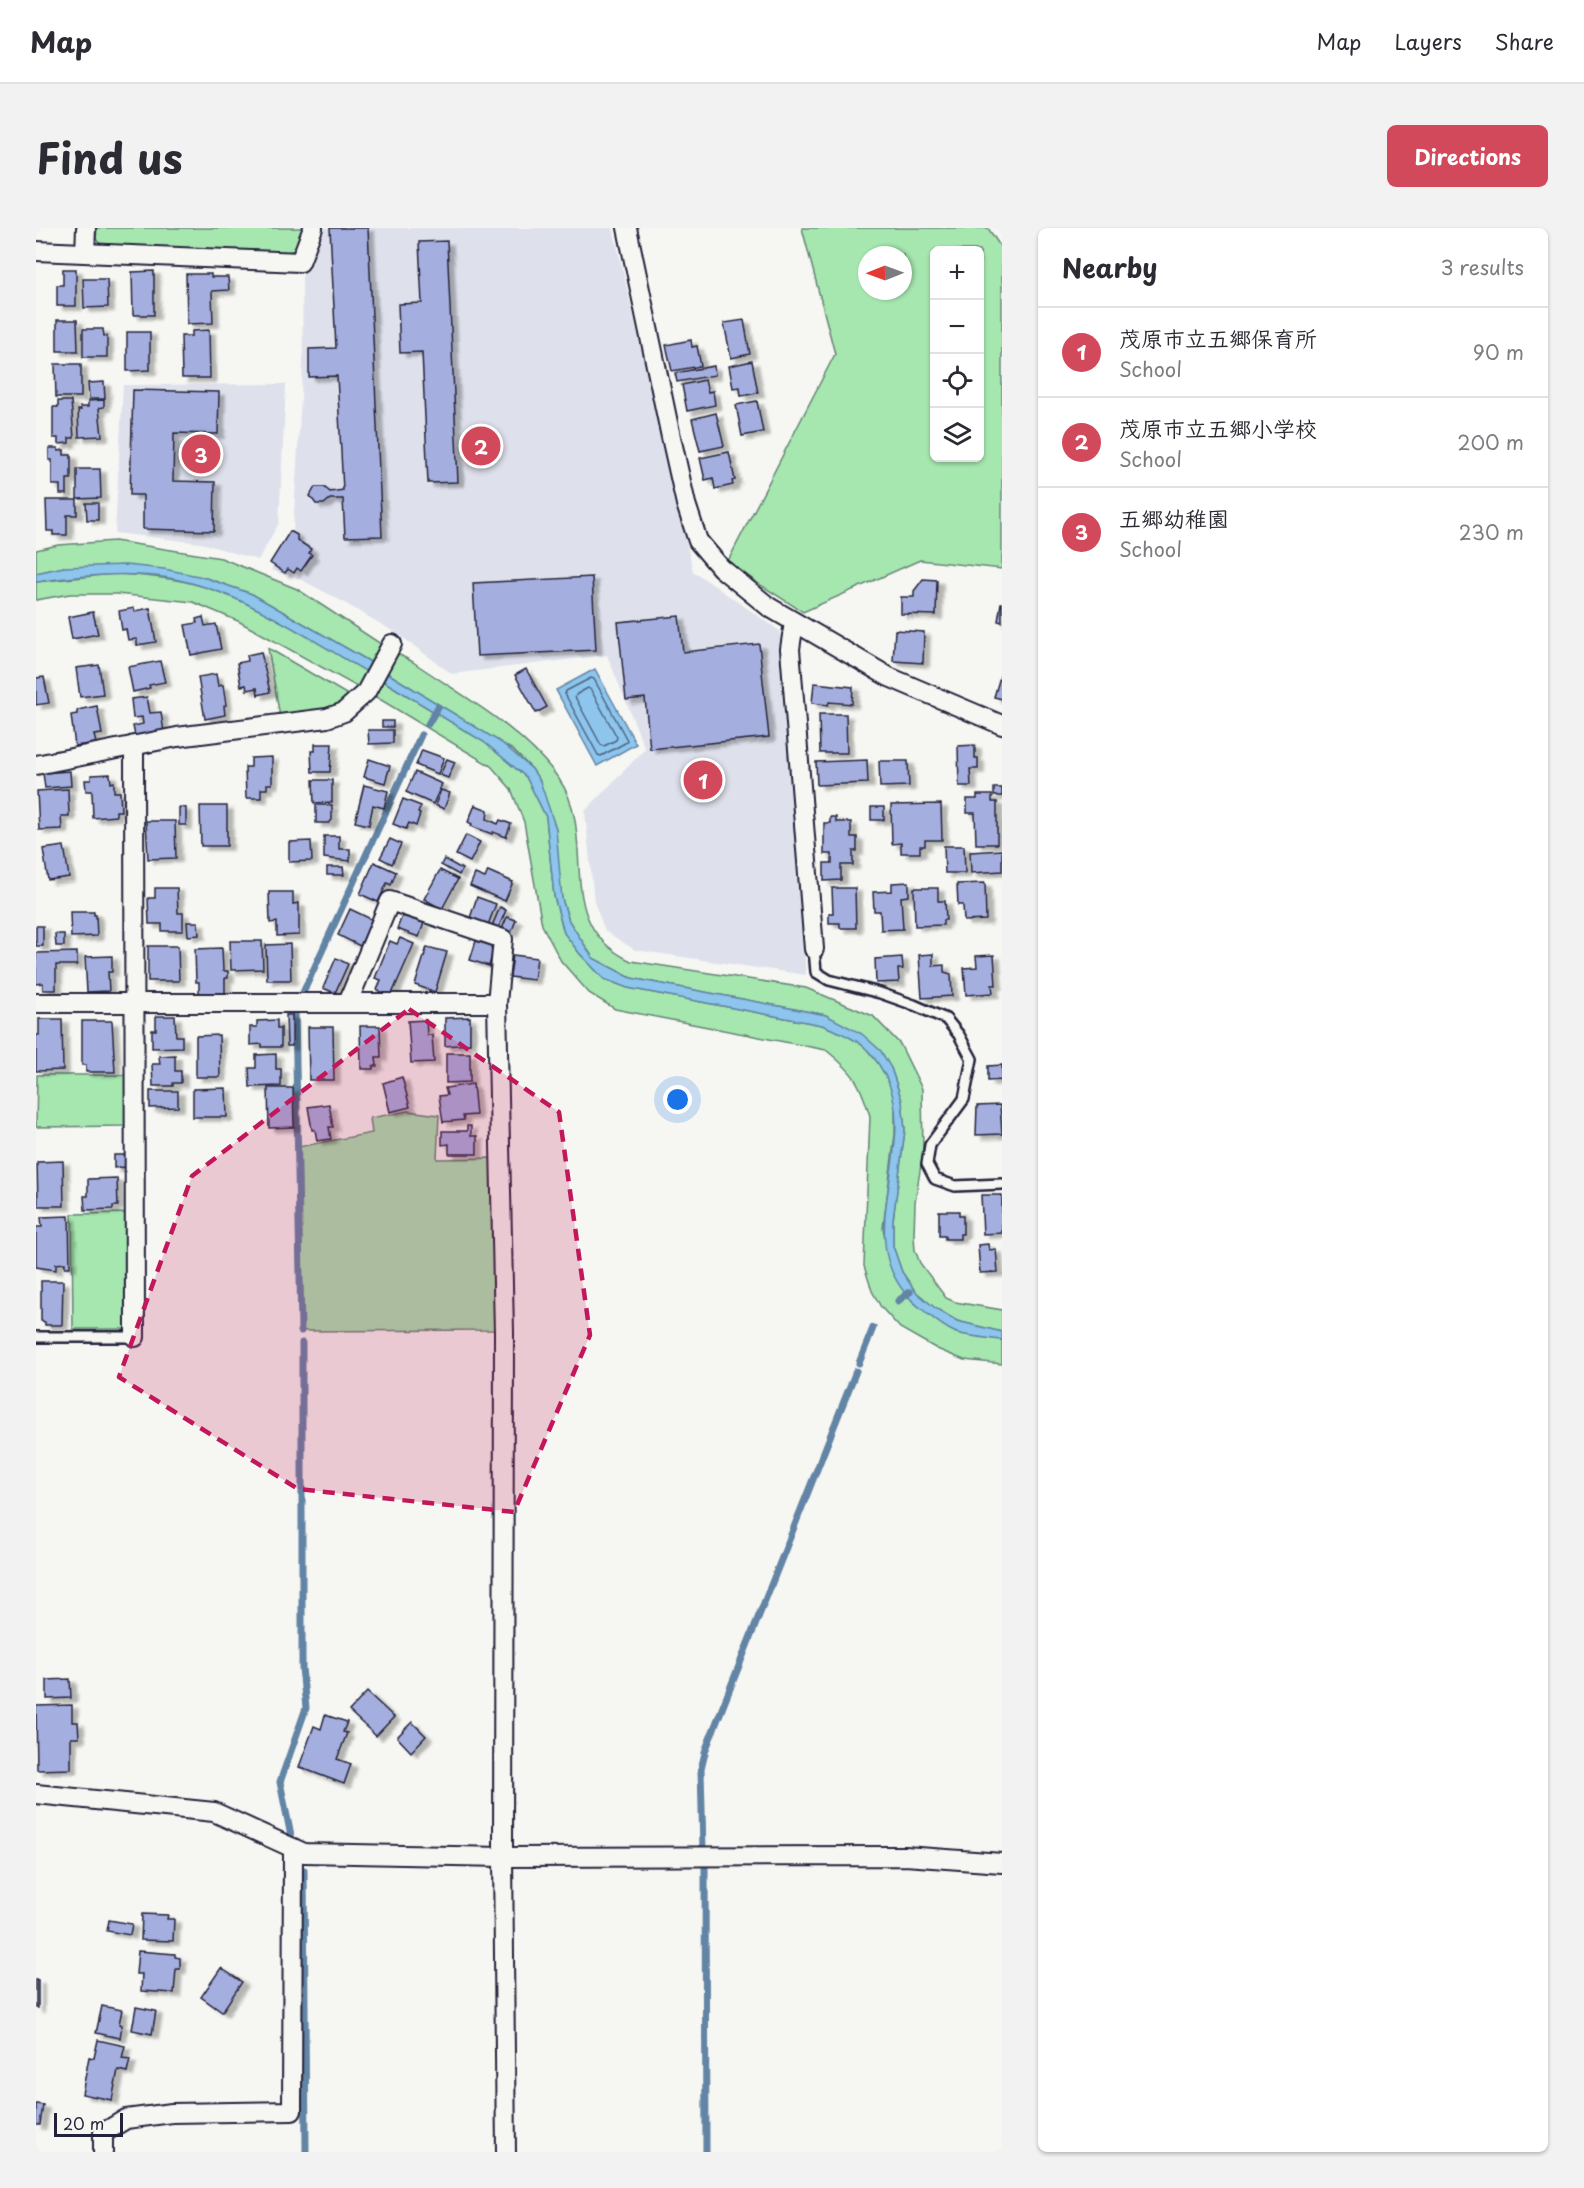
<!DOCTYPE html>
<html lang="en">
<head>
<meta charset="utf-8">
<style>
  :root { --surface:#fff; --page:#f2f2f3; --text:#2b2b33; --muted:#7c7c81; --line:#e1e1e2; --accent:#d1495b }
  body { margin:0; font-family:"Playpen Sans","Klee One",sans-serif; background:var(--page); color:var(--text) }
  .controls { position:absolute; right:18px; top:18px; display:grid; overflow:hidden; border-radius:9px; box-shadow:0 2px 4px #0004 }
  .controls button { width:54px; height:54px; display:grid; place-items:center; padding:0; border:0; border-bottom:2px solid var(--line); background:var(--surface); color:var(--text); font:30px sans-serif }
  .compass { position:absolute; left:822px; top:18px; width:54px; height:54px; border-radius:50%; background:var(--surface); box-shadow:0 2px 4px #0004; rotate:269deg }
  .scale { position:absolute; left:18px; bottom:15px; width:69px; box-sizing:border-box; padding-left:6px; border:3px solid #22223b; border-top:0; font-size:16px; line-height:21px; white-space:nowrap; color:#22223b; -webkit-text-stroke:4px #f6f6f2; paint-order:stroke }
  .you { position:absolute; left:642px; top:872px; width:21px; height:21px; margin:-15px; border:4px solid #fff; border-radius:50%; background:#1a73e8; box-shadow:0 0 0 9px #1a73e833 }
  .badge { display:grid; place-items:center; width:39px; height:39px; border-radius:50%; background:var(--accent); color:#fff; font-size:20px; font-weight:700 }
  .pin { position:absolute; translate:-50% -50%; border:3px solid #fff; box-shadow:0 2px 6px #0006 }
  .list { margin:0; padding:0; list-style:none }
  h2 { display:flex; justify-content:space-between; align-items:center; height:78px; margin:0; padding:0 24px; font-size:26px }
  h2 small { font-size:20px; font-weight:400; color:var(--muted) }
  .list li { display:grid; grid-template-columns:39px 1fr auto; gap:18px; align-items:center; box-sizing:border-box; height:90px; padding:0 24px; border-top:2px solid var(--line) }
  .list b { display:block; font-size:22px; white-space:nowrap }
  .list p { margin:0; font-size:20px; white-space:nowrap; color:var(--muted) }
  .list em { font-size:20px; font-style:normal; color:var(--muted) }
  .icon { flex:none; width:33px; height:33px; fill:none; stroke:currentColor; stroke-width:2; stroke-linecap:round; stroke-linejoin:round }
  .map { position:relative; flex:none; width:966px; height:1924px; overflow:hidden; border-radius:9px }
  header { display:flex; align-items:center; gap:36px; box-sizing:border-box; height:84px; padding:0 30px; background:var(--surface); border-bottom:2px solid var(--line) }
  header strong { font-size:28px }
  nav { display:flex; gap:33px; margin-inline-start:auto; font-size:21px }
  .intro { display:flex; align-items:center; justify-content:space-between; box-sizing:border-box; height:144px; padding:0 36px }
  h1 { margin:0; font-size:42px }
  .button { padding:15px 27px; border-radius:9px; background:var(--accent); color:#fff; font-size:21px; font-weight:700 }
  main { display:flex; gap:36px; padding:0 36px }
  aside { flex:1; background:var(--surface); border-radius:9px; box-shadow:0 2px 4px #0004 }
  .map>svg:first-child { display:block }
  .built { fill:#dee1ec }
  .green { fill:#a6e6af; stroke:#648475; stroke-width:1.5; fill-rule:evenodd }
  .water { fill:#8dc5ec; stroke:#6284a5; stroke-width:1.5 }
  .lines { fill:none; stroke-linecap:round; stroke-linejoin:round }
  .shore { stroke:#4d6382; stroke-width:1.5 }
  .stream { stroke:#6284a5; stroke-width:7 }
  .building { fill:#a5afdf; stroke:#22223b; stroke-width:1.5; filter:url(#shadow) }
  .service-casing { stroke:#22223b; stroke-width:14 }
  .minor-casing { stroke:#22223b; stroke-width:22 }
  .service { stroke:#f6f6f2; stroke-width:9 }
  .minor { stroke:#f6f6f2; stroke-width:18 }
  .marked { fill:#c2185b; fill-opacity:0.2; stroke:#c2185b; stroke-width:4.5; stroke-dasharray:12 8; stroke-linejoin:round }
</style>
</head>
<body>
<header>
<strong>Map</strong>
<nav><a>Map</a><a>Layers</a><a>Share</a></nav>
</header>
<div class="intro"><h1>Find us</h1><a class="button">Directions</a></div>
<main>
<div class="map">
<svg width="966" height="1924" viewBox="0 0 966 1924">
  <defs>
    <filter id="shadow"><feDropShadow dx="6" dy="4" stdDeviation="1.5" flood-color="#0004"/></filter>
  </defs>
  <rect width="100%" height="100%" fill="#f6f6f2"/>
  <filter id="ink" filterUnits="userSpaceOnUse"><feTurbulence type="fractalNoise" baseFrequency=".0167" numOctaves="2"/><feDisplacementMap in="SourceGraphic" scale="12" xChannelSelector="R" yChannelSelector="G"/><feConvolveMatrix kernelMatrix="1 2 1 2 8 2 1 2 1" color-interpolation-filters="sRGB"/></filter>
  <g filter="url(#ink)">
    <g class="built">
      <polygon points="287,0 577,0 657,343 744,403 770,747 599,722 569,703 558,674 549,583 609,521 571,427 416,446 362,406 300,370 264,351 235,342 257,302 267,135 266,49"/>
      <polygon points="250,156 243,295 222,332 165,315 79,305 87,157"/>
    </g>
    <g class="green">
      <polygon points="61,0 270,0 260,22 242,26 67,20 60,11"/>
      <path d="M766 0H952L966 21V341L884 332 767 384 723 356 692 333 799 126ZM898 22H944V230H898ZM831 27H867V63H831Z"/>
      <polygon points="79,313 185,330 261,361 348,418 338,436 216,366 167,349 28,339 0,345 0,322 22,317"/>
      <path d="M77 346C104 347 131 349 158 356 216 371 281 415 333 445L325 461 202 393 157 374 81 366H34L0 372V354Z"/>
      <polygon points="232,420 317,470 295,483 244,489"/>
      <path d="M358 424 377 434C426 468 488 501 523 551 564 610 513 695 595 733L770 760 837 788 864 816 886 861 887 924 879 974 878 1008 879 1022 884 1035 910 1070 919 1074 966 1082V1104L921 1093 899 1080 879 1063 866 1044 857 1018V992L869 902 866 873 855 840 790 787 595 750 557 730 533 693 526 671 504 553 496 541 477 522 348 443Z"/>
      <path d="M344 451 448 514 490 549 510 589 518 668 528 705 544 726 568 751 592 760 786 797 811 807 828 818 842 835 854 856 859 876V906L847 1000 856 1043 877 1074 920 1105 966 1112V1136L928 1132 901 1121 864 1100 845 1079 836 1063 828 1038 834 888C823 852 818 845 790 822L579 781 553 765 525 733 506 697 488 594 475 561 455 538 335 466Z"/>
      <polygon points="1,847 92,847 92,898 0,899"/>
      <polygon points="372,883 403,887 401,931 460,930 461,1102 265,1103 262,919 336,905 334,890"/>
      <polygon points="93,985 94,1101 37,1101 36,986"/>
    </g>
    <g class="water">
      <path d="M90 337 128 341 167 349 216 366 338 436 333 445C266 407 197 356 118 348 79 344 39 348 0 354V345L28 339Z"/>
      <polygon points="559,441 600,516 561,538 520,462"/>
      <path d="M348 443 466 515 496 541 504 553 520 601 526 671 533 693 557 730 595 750 790 787 826 806 845 823 855 840 866 873 869 902 857 992V1018L866 1044 879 1063 899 1080 921 1093 966 1104V1112C952 1110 935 1109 921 1105 909 1101 897 1090 887 1082 803 1018 888 922 849 847 843 836 836 825 827 818 815 808 800 803 786 797L592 760 568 751 544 726 528 705 518 668 510 589 490 549 448 514 344 451Z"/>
    </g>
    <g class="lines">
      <g class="shore">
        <polygon points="555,450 558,451 591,512 589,515 565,528 562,527 529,466 530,463"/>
        <polygon points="552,460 555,462 581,509 580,512 568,518 565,517 539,469 541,466"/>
      </g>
      <g class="stream">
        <polyline points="392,496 402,479"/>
        <polyline points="265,769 385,507"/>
        <polyline points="259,781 265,1103"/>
        <polyline points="862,1073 874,1064"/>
        <polyline points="823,1135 837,1100"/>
        <polyline points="256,1613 244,1554 270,1480 266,1440 266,1115"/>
        <polyline points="667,1622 665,1541 670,1521 820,1143"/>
        <polyline points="669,1639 670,1924"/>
        <polyline points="268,1642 270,1924"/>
      </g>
    </g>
    <g class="building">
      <polygon points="294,0 332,0 346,308 309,309 307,271 294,271 288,276 280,276 274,268 279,259 288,259 294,264 307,262 301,148 273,149 273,121 300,120"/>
      <polygon points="411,13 422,254 392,255 386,124 364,125 362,76 386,75 383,14"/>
      <polygon points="27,41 40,41 40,78 21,78 21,57 27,57"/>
      <polygon points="118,43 118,87 97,87 96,44"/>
      <polygon points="150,46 175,46 175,49 192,49 193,62 176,63 177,95 151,96"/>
      <polygon points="47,51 71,51 72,79 48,80"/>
      <polygon points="21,92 41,92 42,123 21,123"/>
      <polygon points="708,92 714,126 695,130 688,95"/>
      <polygon points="47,101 67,101 68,108 71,108 71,129 47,129"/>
      <polygon points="173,102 174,150 146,150 145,108 156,108 156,103"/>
      <polygon points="91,104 114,104 114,142 91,143"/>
      <polygon points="655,112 656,119 661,118 665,138 636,143 630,117"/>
      <polygon points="716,133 722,165 705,168 704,159 697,160 693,138"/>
      <polygon points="19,136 45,136 45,169 20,169"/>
      <polygon points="678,138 679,147 641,154 639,145"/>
      <polygon points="669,152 672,164 677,163 679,177 651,183 646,157"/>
      <polygon points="68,154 69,171 53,171 52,155"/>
      <polygon points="97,162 183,164 182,206 138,205 137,253 179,254 178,303 107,301 107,267 94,267"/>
      <polygon points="68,172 68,179 63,180 66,208 43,209 42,182 45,182 44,179 52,179 52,173"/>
      <polygon points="22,173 35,173 38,210 33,210 33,215 22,216 22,210 17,210 17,179 22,179"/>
      <polygon points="721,173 727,204 706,208 700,177"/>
      <polygon points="680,185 688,218 664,223 656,191"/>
      <polygon points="13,220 22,220 22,223 28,222 28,227 35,227 35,251 31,251 31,266 24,266 24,257 16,257 16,232 13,232"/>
      <polygon points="693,224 699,252 696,253 697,257 679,261 677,250 669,252 664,230"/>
      <polygon points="41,241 64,241 65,270 41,271"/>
      <polygon points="10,272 41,272 41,287 31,287 31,307 17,307 17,303 11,303"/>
      <polygon points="50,275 62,275 62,292 51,292"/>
      <polygon points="254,303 261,307 261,312 275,321 273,325 276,327 265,343 261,340 258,345 252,341 249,345 234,335"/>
      <polygon points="556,349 560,422 441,428 437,355"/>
      <polygon points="887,351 901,352 900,387 865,386 865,369 878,369 878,363"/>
      <polygon points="965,375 966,375 966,394 962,393"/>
      <polygon points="98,380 99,383 114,380 120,414 101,417 101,411 92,412 90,401 86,402 83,383"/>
      <polygon points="57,384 62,406 36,411 32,389"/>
      <polygon points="643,388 647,424 723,416 733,509 614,521 609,470 590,472 582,394"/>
      <polygon points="167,389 169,398 180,396 185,421 155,427 149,397 161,395 160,391"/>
      <polygon points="859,402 888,404 887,435 857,433"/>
      <polygon points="225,424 234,464 222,467 221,460 211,462 210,457 205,458 201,435 212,433 211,427"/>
      <polygon points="124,433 129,454 113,457 114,460 97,464 92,439"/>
      <polygon points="63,437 67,466 44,469 40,440"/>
      <polygon points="490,441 511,479 500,485 479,447"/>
      <polygon points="966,442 966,471 958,469"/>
      <polygon points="180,446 182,458 187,457 190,477 188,478 189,487 169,491 162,449"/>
      <polygon points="8,449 13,475 0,477 0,450"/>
      <polygon points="778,455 817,459 816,476 793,474 792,477 776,475"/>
      <polygon points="111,469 114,485 125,484 128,504 99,508 97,498 107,496 106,489 97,490 95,471"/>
      <polygon points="61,478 66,506 58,507 60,515 39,518 35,487 41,486 41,482"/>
      <polygon points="783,486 810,486 811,525 784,525"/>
      <rect x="346" y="493" width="11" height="6"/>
      <polygon points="332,502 357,502 357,515 333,516"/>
      <polygon points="279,516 296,516 294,544 276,544 275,523 279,523"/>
      <polygon points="939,517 939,530 942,530 942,541 934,541 935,558 923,558 922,518"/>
      <polygon points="386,522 408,530 402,546 380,537"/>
      <polygon points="236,529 236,556 231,556 231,561 225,561 225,570 210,570 209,539 215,539 215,530"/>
      <polygon points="333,531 354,538 349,555 328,549"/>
      <polygon points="411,531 419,534 412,550 404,547"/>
      <polygon points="831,532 832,555 781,557 780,534"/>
      <polygon points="843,533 872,533 873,558 844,559"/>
      <polygon points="34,543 35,558 9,560 7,545"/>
      <polygon points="379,544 406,556 397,576 370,564"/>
      <polygon points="74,546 75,555 78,554 78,564 84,564 85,583 80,583 80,588 57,590 56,563 50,563 49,552 55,552 55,547"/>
      <polygon points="277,552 296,552 296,574 278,575"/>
      <polygon points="328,557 352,563 348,580 337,577 333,597 319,594"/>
      <rect x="958" y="560" width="8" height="8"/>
      <polygon points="32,561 33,588 25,588 26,601 3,602 1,563"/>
      <polygon points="405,562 414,565 408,581 399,577"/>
      <polygon points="941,567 956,567 956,574 961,574 961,616 940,616 939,585 931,585 931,571 941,571"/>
      <polygon points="367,571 385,578 382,585 384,586 380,598 373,595 370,601 357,596"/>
      <polygon points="905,576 906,612 889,612 889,618 884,618 884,625 865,625 865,615 856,616 855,577"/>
      <polygon points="280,577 296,577 296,592 293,595 280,595"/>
      <polygon points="439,577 452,582 451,591 462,596 464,592 475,596 470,609 457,604 456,606 435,598 436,596 432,594"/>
      <polygon points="164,578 191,578 191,618 165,618"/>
      <polygon points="143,579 150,580 150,597 143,597"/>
      <rect x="835" y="579" width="13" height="13"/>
      <polygon points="794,589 800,589 800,594 815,594 815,609 821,609 821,623 817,623 817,637 805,637 805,652 788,653 788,635 796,635 796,626 788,626 788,595 794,595"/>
      <polygon points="110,593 139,593 140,630 112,631"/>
      <polygon points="430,607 444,614 434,634 420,627"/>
      <polygon points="288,608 303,608 303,621 314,621 314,633 288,630"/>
      <polygon points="354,611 365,616 356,636 344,630"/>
      <polygon points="275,613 276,633 253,634 253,614"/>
      <polygon points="28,618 33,649 12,652 7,621"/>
      <polygon points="908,618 928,618 929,645 909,645"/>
      <polygon points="966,622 966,643 935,645 934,624"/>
      <polygon points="408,631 426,641 423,647 405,637"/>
      <polygon points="338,634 360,644 355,657 351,655 342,674 324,666"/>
      <polygon points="291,639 307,639 308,647 291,647"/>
      <polygon points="404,642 422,651 406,681 388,671"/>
      <polygon points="452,643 477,654 469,673 434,658 439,646 449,650"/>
      <polygon points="873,654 873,668 865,669 867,701 845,702 844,683 838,683 837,664 856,663 856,655"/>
      <polygon points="949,655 950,692 928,693 927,677 922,677 921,656"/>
      <polygon points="119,660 141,660 142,685 147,685 147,703 126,703 126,696 113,696 112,670 119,670"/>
      <polygon points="796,660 819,660 820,700 804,700 804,695 793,695 793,685 797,685"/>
      <polygon points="878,660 902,660 902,673 909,673 910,692 907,692 907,697 879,698"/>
      <polygon points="233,664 257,664 257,676 263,675 263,707 241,708 241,694 234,695"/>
      <polygon points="441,669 460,676 452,697 434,690"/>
      <polygon points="464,679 470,682 462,701 456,698"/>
      <polygon points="314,681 337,692 324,718 302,707"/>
      <polygon points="34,684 58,684 58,687 60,687 61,708 35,709"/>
      <polygon points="366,688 388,695 383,709 361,701"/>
      <polygon points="471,689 480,692 475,705 466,701"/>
      <polygon points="151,694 162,694 163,707 152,708"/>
      <rect x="0" y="698" width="7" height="20"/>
      <polygon points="19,706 28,706 28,718 20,718"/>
      <polygon points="364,710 378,716 355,768 341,762 345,752 339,750 354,713 361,716"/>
      <polygon points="194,713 226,713 227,741 195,742"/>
      <polygon points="440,713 454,717 457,724 453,738 434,732"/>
      <polygon points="254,716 255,752 231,752 230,717"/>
      <polygon points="112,718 142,718 143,753 112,753"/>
      <polygon points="391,719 411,724 399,764 379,757"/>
      <polygon points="186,720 187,743 192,743 192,750 189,750 189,767 163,767 163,754 160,754 159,721"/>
      <polygon points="41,724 41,737 20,737 20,762 7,762 7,755 0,756 0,725"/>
      <polygon points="897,726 897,738 908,737 908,744 915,746 916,768 886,770 883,727"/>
      <polygon points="477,727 501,730 498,752 474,749"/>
      <polygon points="958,727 960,757 956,757 957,765 930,767 928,740 941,739 940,728"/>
      <polygon points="76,728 76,744 72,744 73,763 51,764 49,729"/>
      <polygon points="866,729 867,741 862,741 863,754 840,755 839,731"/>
      <polygon points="300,730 312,736 299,765 287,760"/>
      <polygon points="250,787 256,787 256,818 251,818"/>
      <polygon points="120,788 139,788 140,808 146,808 146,819 116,820 116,802 120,802"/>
      <polygon points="434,789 434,816 409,818 409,790"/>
      <polygon points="3,791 26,791 27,842 0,843 0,807 3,807"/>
      <polygon points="241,792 241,800 245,800 245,819 226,819 226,816 214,817 214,799 221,799 221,793"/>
      <polygon points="390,792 391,807 396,807 398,834 375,835 372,793"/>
      <polygon points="46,793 76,793 79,844 50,844 50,837 46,837"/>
      <polygon points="324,798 344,798 345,829 340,829 341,838 337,838 337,841 325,841"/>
      <polygon points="272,799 297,799 298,852 273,852"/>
      <polygon points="183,807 184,849 160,849 160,808"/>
      <polygon points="410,825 434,825 434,854 410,855"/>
      <polygon points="240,826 240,841 245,841 245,858 214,859 213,840 220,840 220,827"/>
      <polygon points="139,827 139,843 145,843 145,855 137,855 137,858 117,858 116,836 124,836 123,828"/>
      <polygon points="966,837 966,866 965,866 965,852 952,853 952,838"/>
      <polygon points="366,849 374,879 354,884 347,855"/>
      <polygon points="437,856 440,887 427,888 428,892 407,894 403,868 411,867 409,860"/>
      <polygon points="190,860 191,889 157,889 157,861"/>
      <polygon points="232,860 257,860 258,899 233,900"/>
      <polygon points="114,863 142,863 142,879 114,880"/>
      <polygon points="293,876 297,899 293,899 295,911 281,913 279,902 276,902 272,879"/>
      <polygon points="964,877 966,906 940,907 941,878"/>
      <polygon points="431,898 435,898 435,908 441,908 441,926 413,926 413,916 406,917 406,903 431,903"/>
      <polygon points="78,927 89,927 90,939 78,940"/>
      <polygon points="27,933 28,978 2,978 1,934"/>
      <polygon points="81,950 82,978 77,978 77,981 49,982 48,968 52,968 52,951"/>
      <polygon points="945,967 966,967 966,1005 947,1006"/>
      <polygon points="903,983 923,983 923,988 927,988 927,1006 924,1006 924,1011 909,1011 909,1008 903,1008"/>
      <polygon points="33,988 34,1039 29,1039 29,1035 20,1036 20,1042 0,1039 0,999 6,999 5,989"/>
      <polygon points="952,1016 953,1022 960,1021 962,1044 944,1045 942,1017"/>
      <polygon points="5,1053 27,1053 26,1097 9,1097 9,1094 5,1093"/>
      <polygon points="34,1451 35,1470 11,1471 11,1452"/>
      <polygon points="331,1464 358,1489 340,1508 313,1483"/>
      <polygon points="36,1477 36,1494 42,1494 43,1510 35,1510 35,1541 1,1542 0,1478"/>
      <polygon points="289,1487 311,1494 307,1504 311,1505 301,1531 315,1536 308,1556 263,1539 278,1498 285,1501"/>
      <polygon points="376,1494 390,1508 375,1524 361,1509"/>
      <polygon points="106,1686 132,1687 131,1691 138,1691 137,1713 105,1712"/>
      <polygon points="73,1692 96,1696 94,1707 71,1703"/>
      <polygon points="102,1723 139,1726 139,1729 144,1730 144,1741 140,1741 138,1765 105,1763 106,1746 100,1746"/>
      <polygon points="185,1740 206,1754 186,1784 165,1769"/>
      <rect x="0" y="1752" width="2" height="28"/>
      <polygon points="66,1778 86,1782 83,1796 86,1797 84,1810 60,1805"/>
      <polygon points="100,1779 120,1783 116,1806 96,1802"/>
      <polygon points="62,1812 89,1818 86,1830 94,1831 91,1844 82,1842 76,1872 46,1866 53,1829 58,1830"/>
      <polygon points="0,1876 7,1877 4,1897 0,1897"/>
    </g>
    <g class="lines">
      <g class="service-casing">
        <g id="service">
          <polyline points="778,721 780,744 793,752 844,765 878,777 910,791 923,807 936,831 928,871 894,917 891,936 899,951 919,958 966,956"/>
          <polyline points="0,1109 99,1109"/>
        </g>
      </g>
      <g class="minor-casing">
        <g id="minor">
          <polyline points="591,0 635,209 650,276 662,313 685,340 733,379 853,449 966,497"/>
          <polyline points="0,23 264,34 277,0"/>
          <polyline points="49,25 50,0"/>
          <polyline points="758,394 754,421 778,721"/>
          <polyline points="98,517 99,1109"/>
          <polyline points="0,537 141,509 291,490 308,484 330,464 356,416"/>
          <polyline points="312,774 354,673 467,711 461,775 468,1104 467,1629 470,1924"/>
          <polyline points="0,775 461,775"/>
          <polyline points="0,1566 178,1584 268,1625 467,1629 869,1628 966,1635"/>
          <polyline points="67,1924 67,1905 90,1891 136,1885 256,1883 257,1620"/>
        </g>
      </g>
      <use href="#service" class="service"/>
      <use href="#minor" class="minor"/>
    </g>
  </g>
  <path class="marked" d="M373 781 523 884 554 1107 478 1284 262 1261 83 1149 156 948Z"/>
</svg>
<div class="controls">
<button>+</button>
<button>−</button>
<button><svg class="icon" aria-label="locate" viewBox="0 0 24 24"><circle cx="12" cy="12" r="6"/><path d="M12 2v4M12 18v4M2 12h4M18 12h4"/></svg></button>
<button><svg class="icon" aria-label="layers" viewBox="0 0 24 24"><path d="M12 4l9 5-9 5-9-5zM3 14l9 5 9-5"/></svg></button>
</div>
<svg class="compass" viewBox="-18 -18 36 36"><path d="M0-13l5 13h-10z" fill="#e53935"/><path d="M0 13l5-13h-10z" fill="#7c7c81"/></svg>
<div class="scale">20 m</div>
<div class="you"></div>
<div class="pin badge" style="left:667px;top:552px">1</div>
<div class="pin badge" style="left:445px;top:218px">2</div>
<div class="pin badge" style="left:165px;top:226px">3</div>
</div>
<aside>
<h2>Nearby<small>3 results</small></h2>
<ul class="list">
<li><span class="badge">1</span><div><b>茂原市立五郷保育所</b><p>School</p></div><em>90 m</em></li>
<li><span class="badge">2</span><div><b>茂原市立五郷小学校</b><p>School</p></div><em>200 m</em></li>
<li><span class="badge">3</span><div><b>五郷幼稚園</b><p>School</p></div><em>230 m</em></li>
</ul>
</aside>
</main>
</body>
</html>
